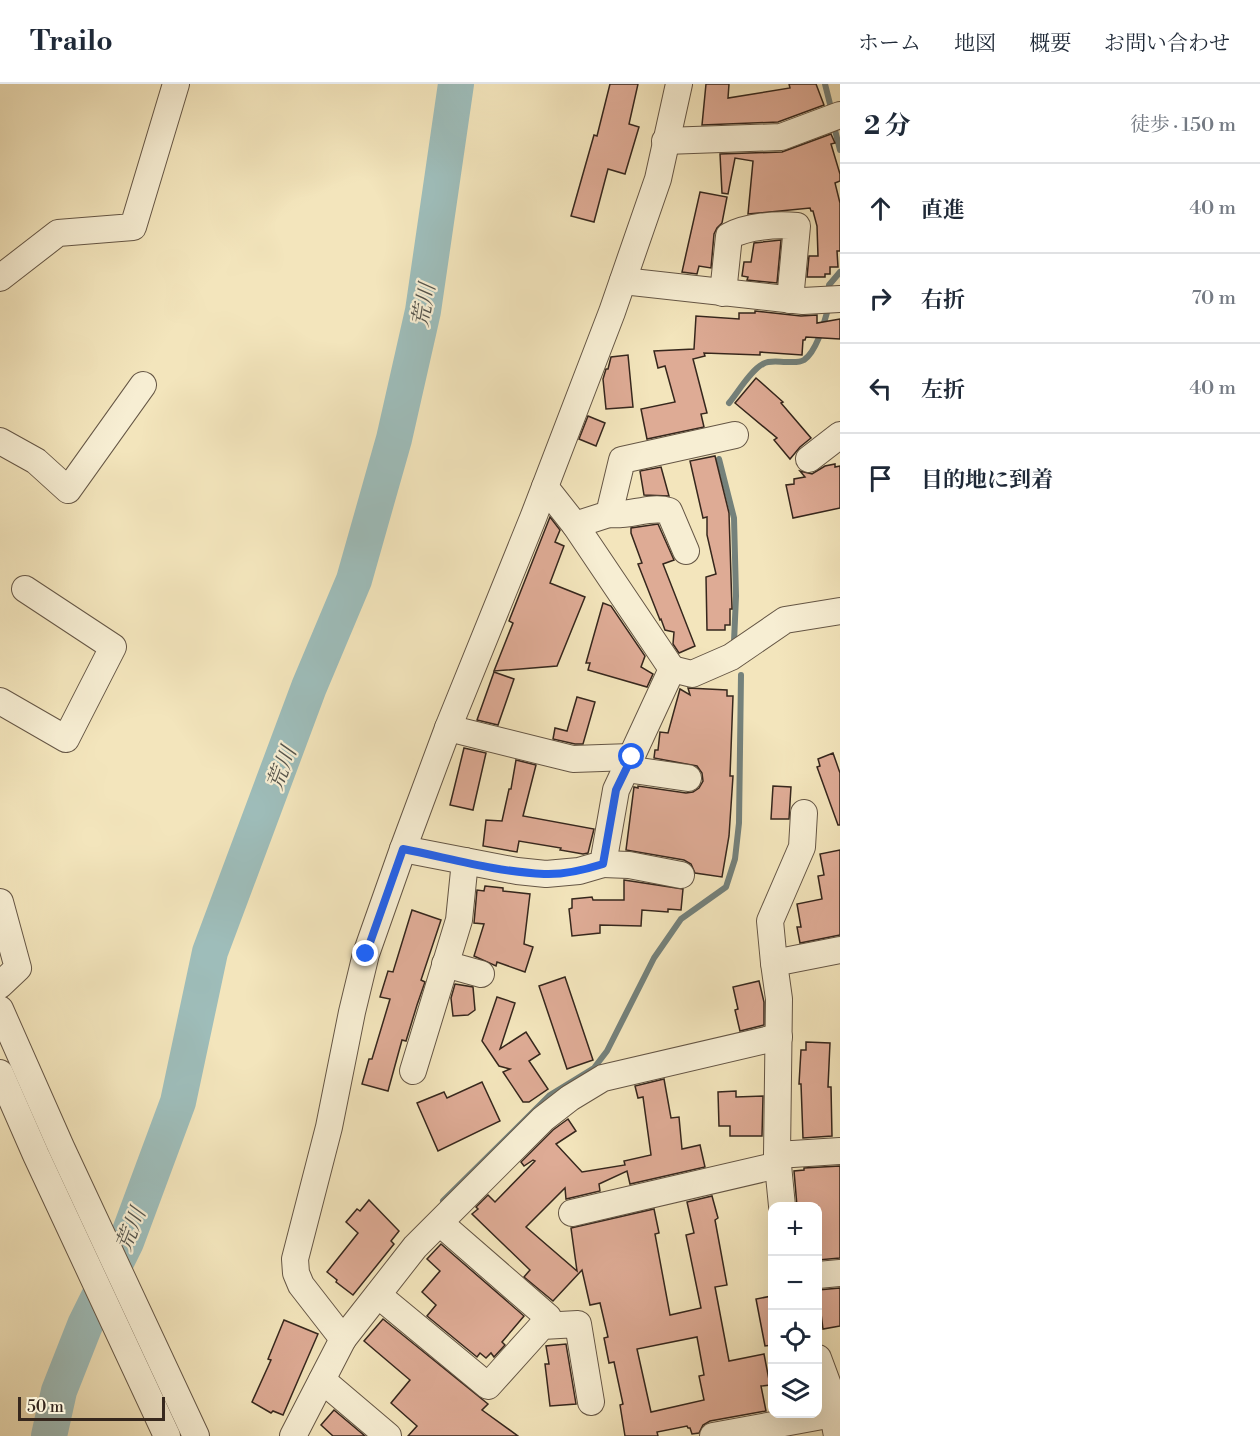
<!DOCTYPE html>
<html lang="ja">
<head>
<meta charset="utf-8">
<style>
  :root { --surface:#fff; --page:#f6f6f7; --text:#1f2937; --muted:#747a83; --line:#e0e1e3 }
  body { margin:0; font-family:"Libre Bodoni","Noto Serif JP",serif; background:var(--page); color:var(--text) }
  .controls { position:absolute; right:18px; bottom:18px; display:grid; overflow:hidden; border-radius:12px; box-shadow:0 6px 24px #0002 }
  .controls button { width:54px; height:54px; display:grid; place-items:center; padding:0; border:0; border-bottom:2px solid var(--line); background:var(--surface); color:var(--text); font:30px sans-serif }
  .scale { position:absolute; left:18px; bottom:15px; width:147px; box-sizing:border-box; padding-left:6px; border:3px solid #36271d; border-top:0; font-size:16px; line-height:21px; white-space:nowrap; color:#36271d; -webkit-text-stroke:4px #f7eed3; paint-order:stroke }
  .stop { position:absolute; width:18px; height:18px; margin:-14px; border:4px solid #2563eb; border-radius:50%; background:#fff }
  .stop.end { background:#2563eb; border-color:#fff; box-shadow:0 2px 6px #0008 }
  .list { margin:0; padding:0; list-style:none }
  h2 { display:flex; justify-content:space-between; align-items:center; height:78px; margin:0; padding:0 24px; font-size:26px }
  h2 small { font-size:20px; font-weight:400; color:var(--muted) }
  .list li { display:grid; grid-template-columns:39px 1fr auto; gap:18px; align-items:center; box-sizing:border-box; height:90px; padding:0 24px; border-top:2px solid var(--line) }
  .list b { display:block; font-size:22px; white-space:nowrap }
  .list em { font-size:20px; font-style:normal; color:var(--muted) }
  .icon { flex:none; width:33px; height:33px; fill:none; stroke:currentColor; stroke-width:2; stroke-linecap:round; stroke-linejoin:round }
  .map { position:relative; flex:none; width:840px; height:1352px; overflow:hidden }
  header { display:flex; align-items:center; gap:36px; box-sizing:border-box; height:84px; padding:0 30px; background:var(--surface); border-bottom:2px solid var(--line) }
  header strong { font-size:28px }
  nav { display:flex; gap:33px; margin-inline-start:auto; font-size:21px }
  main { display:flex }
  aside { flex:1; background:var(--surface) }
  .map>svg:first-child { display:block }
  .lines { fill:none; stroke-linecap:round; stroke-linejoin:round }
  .stream { stroke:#74817b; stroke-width:6 }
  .river { stroke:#9ebdba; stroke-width:36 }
  .building { fill:#deab95; stroke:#36271d; stroke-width:1.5; fill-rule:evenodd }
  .minor-casing { stroke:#655645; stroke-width:28 }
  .minor { stroke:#f7eed3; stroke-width:26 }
  .route { stroke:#2563eb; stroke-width:8 }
  .labels { text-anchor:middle; stroke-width:4.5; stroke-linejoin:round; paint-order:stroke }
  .water-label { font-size:22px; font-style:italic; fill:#55544c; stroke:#f7eed3 }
</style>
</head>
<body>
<header>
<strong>Trailo</strong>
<nav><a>ホーム</a><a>地図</a><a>概要</a><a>お問い合わせ</a></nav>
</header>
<main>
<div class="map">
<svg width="840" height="1352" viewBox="0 0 840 1352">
  <rect width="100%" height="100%" fill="#f3e5bc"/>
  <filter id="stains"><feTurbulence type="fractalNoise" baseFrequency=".00333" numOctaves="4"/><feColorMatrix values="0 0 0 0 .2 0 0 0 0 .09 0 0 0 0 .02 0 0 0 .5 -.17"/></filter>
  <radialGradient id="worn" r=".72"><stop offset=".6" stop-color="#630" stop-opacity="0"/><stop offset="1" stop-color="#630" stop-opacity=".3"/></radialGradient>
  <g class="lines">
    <g class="stream">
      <polyline points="825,0 832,28"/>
      <polyline points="834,42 840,66"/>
      <polyline points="828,210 829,201 840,188"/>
      <path d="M729 319C738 308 751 286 763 280 769 276 779 278 786 278 792 278 799 279 804 276 817 267 824 239 828 225"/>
      <polyline points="719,375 734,434 736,512 734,558"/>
      <polyline points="443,1117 550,1011 594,984 607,967 654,874 681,835 726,803 735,775 739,739 741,591"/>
    </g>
    <polyline class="river" points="49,1352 59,1307 85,1241 126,1158 178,1018 210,868 309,603 354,496 394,355 423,227 456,0"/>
  </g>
  <g class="building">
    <polygon points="610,0 638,0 629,40 639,43 625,90 608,85 594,138 571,132 594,51 597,52"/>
    <polygon points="706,0 729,0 728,14 790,4 789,0 816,0 824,21 778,38 702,41"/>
    <polygon points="831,50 835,59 831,60 840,90 840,97 835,99 840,119 840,167 837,167 838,183 830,183 830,190 825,190 825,193 807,193 809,172 818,172 817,142 813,127 811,127 810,124 748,130 753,77 735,74 728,110 722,109 720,70 782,68"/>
    <polygon points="700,108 727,113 722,139 717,144 714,150 711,184 699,182 697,190 682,188"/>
    <polygon points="781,156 777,199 747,196 748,193 742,192 744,178 751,178 754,159"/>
    <polygon points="755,227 801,232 817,231 817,239 840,235 840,255 806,253 805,256 803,256 802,271 760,268 760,271 704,269 705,272 693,275 707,329 701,330 704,343 647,355 641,325 675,318 665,282 658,284 654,267 694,265 696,232 739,235 739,229 755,229"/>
    <polygon points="628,271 633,323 606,325 603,295 606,285 608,285 611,273"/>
    <polygon points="756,294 783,318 781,319 811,354 800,363 790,375 774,356 777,354 735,319"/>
    <polygon points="588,332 605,339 596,362 579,355"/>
    <polygon points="715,372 729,429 732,525 730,525 730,541 725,541 725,546 707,546 706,493 716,490 707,451 707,433 703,434 690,377"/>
    <polygon points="835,380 835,383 840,382 840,424 793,434 786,401 794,400 794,395 805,393 800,387 812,390 825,382"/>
    <polygon points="661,383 669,412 644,411 640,387"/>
    <polygon points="550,433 560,446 555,458 564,462 550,499 585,513 557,582 494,587 513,539 509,537"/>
    <polygon points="658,440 674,476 663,480 695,562 679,569 673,560 674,548 665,546 661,535 660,536 638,480 642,479 631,449 631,444"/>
    <polygon points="603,519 611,522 645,572 641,583 653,590 647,603 588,586 590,579 586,579"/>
    <polygon points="494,588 514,595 498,641 477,636"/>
    <polygon points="688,604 727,606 727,612 733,612 730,692 733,692 729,752 722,793 695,789 691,780 684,776 626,766 634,703 638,704 638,702 686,709 693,708 699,704 703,697 702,689 697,682 654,674 655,666 658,666 660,648 668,649 680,605 690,611"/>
    <polygon points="577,613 595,618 583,660 575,660 553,655 555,644 567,647"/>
    <polygon points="464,664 486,669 473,726 450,721"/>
    <polygon points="833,669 840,689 840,741 838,741 817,683 820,682 818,675"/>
    <polygon points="516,676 536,681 523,732 594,745 588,769 583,770 560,766 561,764 519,757 517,768 483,762 486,736 502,737 509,705 511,705"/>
    <polygon points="773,702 791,703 789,735 771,735"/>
    <polygon points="840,766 840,851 800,859 797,843 801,843 797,820 822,815 818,792 824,791 820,770"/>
    <polygon points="624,796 683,805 681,826 668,825 668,828 642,826 641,842 600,841 600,849 572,852 569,825 572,824 572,815 592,813 593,816 624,816"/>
    <polygon points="485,802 503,804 503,807 530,810 524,860 533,863 525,888 497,878 496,882 474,872 484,840 474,839 477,806 484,807"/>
    <polygon points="412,826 441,836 421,896 425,898 417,921 406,957 402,956 388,1007 362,1000 369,975 372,975 390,915 380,913 388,887 393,888"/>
    <polygon points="565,893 593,976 567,985 539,902"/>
    <polygon points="759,897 764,918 764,941 740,947 735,926 738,925 733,903"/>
    <polygon points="455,900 473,903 475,926 468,931 453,932 451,914"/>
    <polygon points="497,913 515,919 500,965 526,948 540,970 529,977 548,1005 529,1018 523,1018 503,988 510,985 499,982 482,957"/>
    <polygon points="806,958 830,959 828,1003 831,1003 832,1052 803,1054 801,1000 799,1000 801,966 806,966"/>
    <path d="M664 995 671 1034 679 1033 682 1065 700 1061 705 1083 630 1100 627 1087 599 1100 600 1107 566 1115 565 1104 526 1143 577 1187 571 1144 654 1125 659 1149 655 1150 670 1231 701 1224 686 1151 694 1149 687 1118 712 1112 718 1134 715 1136 727 1201 715 1203 729 1277 764 1270 770 1301 761 1302 766 1327 710 1337 703 1341 699 1349 692 1350 690 1344H688L687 1342 657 1348 658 1352H625L620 1321 623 1320 614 1278 609 1279 604 1254 608 1253 600 1219 590 1221 582 1186 553 1217 524 1193 530 1186 472 1130 478 1125 476 1123 488 1111 495 1118 535 1077 533 1076 524 1082 521 1078 553 1046 568 1035 576 1047 556 1060 582 1088 625 1081 624 1077 651 1071 643 1013 638 1014 635 1002ZM697 1253 704 1291 699 1292 704 1316 651 1328 637 1265Z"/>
    <polygon points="482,998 500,1037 438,1067 417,1019 444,1008 447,1014"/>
    <polygon points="736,1007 736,1013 763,1012 762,1052 730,1052 730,1042 719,1042 718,1008"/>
    <polygon points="840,1082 840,1174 818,1176 818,1122 797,1122 794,1087 804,1086 804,1084"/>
    <polygon points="369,1116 399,1147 391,1157 394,1160 353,1211 336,1198 337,1196 327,1188 358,1149 346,1138 357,1125 360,1127"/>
    <polygon points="441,1160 524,1232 502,1258 505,1261 494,1273 491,1269 486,1274 480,1269 477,1273 427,1232 436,1221 422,1208 440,1187 427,1175"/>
    <polygon points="840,1204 840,1242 823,1245 818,1206"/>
    <polygon points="772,1212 772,1261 765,1262 756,1215"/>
    <polygon points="383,1235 488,1320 482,1326 518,1352 408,1352 417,1342 391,1319 410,1296 364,1257"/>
    <polygon points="284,1236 318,1250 283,1331 273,1327 271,1329 252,1318 271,1276 268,1275"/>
    <polygon points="566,1260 576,1320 550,1322 545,1280 549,1280 546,1262"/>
    <polygon points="334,1326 365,1352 333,1352 321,1341"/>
  </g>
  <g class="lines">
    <g class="minor-casing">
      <g id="minor">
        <polyline points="665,57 781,53 840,31"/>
        <polyline points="0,194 58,149 133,143 176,0"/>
        <polyline points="623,197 803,217 840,215"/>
        <path d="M723 209 729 152C748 142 776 140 797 142L790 216"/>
        <polyline points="0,357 36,377 68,406 143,301"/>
        <polyline points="809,375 840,351"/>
        <polyline points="545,403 575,441 672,585"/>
        <path d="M609 430C629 433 650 421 669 427L686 467"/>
        <polyline points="575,441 609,430 622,376 735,351"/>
        <polyline points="0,617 66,655 113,563 25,505"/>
        <polyline points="448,644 573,675 631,673"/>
        <polyline points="626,685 688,694"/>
        <polyline points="403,765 517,787 546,790 579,787 603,780 616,706 672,585 692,590 731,573 785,536 840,527"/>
        <polyline points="603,780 629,781 681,791"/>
        <polyline points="0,818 18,884 0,901"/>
        <polyline points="774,879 770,837 802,763 804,729"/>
        <polyline points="445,880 481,890"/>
        <polyline points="0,925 61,1063 196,1352"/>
        <polyline points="413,987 459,836 465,777"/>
        <polyline points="0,989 36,1071 167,1352"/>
        <polyline points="777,1071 840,1067"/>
        <polyline points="782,1122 777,1071 779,915 774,879 840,866"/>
        <polyline points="572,1129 778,1081"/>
        <polyline points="440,1139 548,1233 542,1242"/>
        <polyline points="818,1191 840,1189"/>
        <polyline points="378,1211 488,1302 542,1242 578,1240 591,1318"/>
        <polyline points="343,1255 415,1163 543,1035 570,1014 603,994 779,953"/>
        <polyline points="818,1274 828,1301 837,1352"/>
        <polyline points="322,1296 388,1352"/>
        <polyline points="293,1352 343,1255 301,1201 296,1189 295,1175 329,1043 352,928 366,870 403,765 448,644 533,434 612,228 658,95 679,0"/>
        <polyline points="713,1352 833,1330"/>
      </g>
    </g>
    <use href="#minor" class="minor"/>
  </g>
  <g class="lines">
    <path class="route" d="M366 870 403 765C449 774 497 788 544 790 564 791 584 786 603 780L616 706 632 673"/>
  </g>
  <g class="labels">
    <g class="water-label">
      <text transform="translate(423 221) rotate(-80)" y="8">荒川</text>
      <text transform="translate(281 684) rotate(-69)" y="8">荒川</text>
      <text transform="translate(130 1145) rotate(-68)" y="8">荒川</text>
    </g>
  </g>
  <rect width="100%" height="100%" filter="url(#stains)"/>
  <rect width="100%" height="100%" fill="url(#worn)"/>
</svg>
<div class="controls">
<button>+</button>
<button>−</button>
<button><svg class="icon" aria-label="locate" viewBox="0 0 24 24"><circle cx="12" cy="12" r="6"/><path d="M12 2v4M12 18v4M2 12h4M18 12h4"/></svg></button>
<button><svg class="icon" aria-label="layers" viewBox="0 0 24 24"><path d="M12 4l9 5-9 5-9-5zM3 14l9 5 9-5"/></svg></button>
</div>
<div class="scale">50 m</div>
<div class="stop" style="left:632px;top:673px"></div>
<div class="stop end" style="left:366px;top:870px"></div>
</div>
<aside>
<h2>2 分<small>徒歩 · 150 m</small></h2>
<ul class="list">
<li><svg class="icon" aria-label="ahead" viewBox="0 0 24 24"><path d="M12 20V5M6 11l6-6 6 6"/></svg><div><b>直進</b></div><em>40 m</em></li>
<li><svg class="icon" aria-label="right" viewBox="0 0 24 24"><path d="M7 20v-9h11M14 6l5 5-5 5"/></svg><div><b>右折</b></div><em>70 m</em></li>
<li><svg class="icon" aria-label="left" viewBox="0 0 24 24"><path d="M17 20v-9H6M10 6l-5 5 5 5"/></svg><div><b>左折</b></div><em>40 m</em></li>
<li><svg class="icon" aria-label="arrive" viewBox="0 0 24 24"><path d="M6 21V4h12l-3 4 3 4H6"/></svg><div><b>目的地に到着</b></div></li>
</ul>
</aside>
</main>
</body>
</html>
